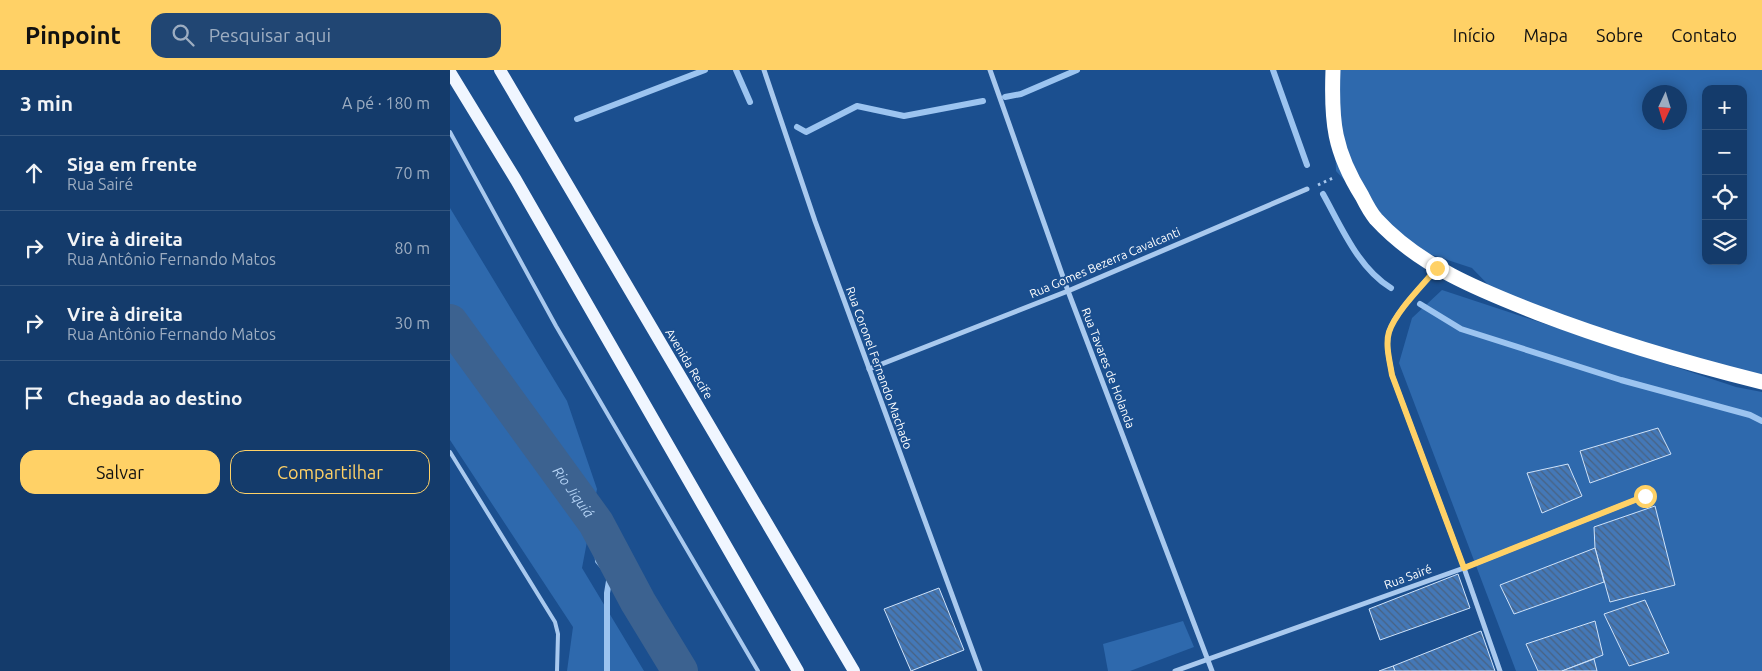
<!DOCTYPE html>
<html lang="pt">
<head>
<meta charset="utf-8">
<style>
  :root { --surface:#143b6b; --page:#214673; --text:#f1f3f6; --muted:#9dadc1; --line:#33557e; --accent:#ffd166 }
  body { margin:0; font-family:Ubuntu,sans-serif; background:var(--page); color:var(--text) }
  .controls { position:absolute; right:15px; top:15px; display:grid; overflow:hidden; border-radius:10px; box-shadow:0 2px 12px #0003 }
  .controls button { width:45px; height:45px; display:grid; place-items:center; padding:0; border:0; border-bottom:1px solid var(--line); background:var(--surface); color:var(--text); font:25px sans-serif }
  .compass { position:absolute; left:1192px; top:15px; width:45px; height:45px; border-radius:50%; background:var(--surface); box-shadow:0 2px 12px #0003; rotate:184deg }
  .stop { position:absolute; width:15px; height:15px; margin:-11px; border:4px solid #ffd166; border-radius:50%; background:#fff }
  .stop.end { background:#ffd166; border-color:#fff; box-shadow:0 1px 5px #0008 }
  .list { margin:0; padding:0; list-style:none }
  h2 { display:flex; justify-content:space-between; align-items:center; height:65px; margin:0; padding:0 20px; font-size:21px }
  h2 small { font-size:16px; font-weight:400; color:var(--muted) }
  .list li { display:grid; grid-template-columns:32px 1fr auto; gap:15px; align-items:center; box-sizing:border-box; height:75px; padding:0 20px; border-top:1px solid var(--line) }
  .list b { display:block; font-size:19px; white-space:nowrap }
  .list p { margin:0; font-size:16px; white-space:nowrap; color:var(--muted) }
  .list em { font-size:16px; font-style:normal; color:var(--muted) }
  .actions { display:flex; gap:10px; padding:15px 20px }
  .actions a { flex:1; padding:11px 0; border:1px solid var(--accent); border-radius:15px; text-align:center; font-size:18px; color:var(--accent) }
  .actions .main { background:var(--accent); color:#111 }
  .icon { flex:none; width:28px; height:28px; fill:none; stroke:currentColor; stroke-width:2; stroke-linecap:round; stroke-linejoin:round }
  .map { position:relative; flex:none; width:1312px; height:601px; overflow:hidden }
  header { display:flex; align-items:center; gap:30px; box-sizing:border-box; height:70px; padding:0 25px; background:var(--accent); color:#111 }
  header strong { font-size:24px }
  nav { display:flex; gap:28px; margin-inline-start:auto; font-size:18px }
  .search { width:350px; height:45px; background:var(--page); display:flex; align-items:center; gap:12px; box-sizing:border-box; padding:0 18px; border-radius:15px; color:var(--muted); font-size:19px }
  main { display:flex }
  aside { flex:1; background:var(--surface) }
  .map>svg:first-child { display:block }
  .grass { fill:#2e69ad; fill-rule:evenodd }
  .lines { fill:none; stroke-linecap:round; stroke-linejoin:round }
  .stream { stroke:#9cc4f0; stroke-width:6 }
  .river { stroke:#3c6290; stroke-width:36 }
  .building { fill:url(#building-back-hatch); stroke:#cfe3fa }
  .path { stroke:#a9c9ee; stroke-width:3; stroke-dasharray:2.5 4; stroke-linecap:butt }
  .lane { stroke:#a9c9ee; stroke-width:4 }
  .street { stroke:#a9c9ee; stroke-width:5 }
  .primary { stroke:#f0f6ff; stroke-width:12 }
  .highway { stroke:#fff; stroke-width:15 }
  .route { stroke:#ffd166; stroke-width:6 }
  .labels { text-anchor:middle; stroke-width:4; stroke-linejoin:round; paint-order:stroke }
  .street-label { font-size:12px; fill:#fff; stroke:#1b4f8f }
  .water-label { font-size:14px; font-style:italic; fill:#b5d3f5; stroke:#1b4f8f }
</style>
</head>
<body>
<header>
<strong>Pinpoint</strong>
<div class="search"><svg class="icon" aria-label="search" viewBox="0 0 24 24"><circle cx="10" cy="10" r="6"/><path d="M15 15l6 6"/></svg>Pesquisar aqui</div>
<nav><a>Início</a><a>Mapa</a><a>Sobre</a><a>Contato</a></nav>
</header>
<main>
<aside>
<h2>3 min<small>A pé · 180 m</small></h2>
<ul class="list">
<li><svg class="icon" aria-label="ahead" viewBox="0 0 24 24"><path d="M12 20V5M6 11l6-6 6 6"/></svg><div><b>Siga em frente</b><p>Rua Sairé</p></div><em>70 m</em></li>
<li><svg class="icon" aria-label="right" viewBox="0 0 24 24"><path d="M7 20v-9h11M14 6l5 5-5 5"/></svg><div><b>Vire à direita</b><p>Rua Antônio Fernando Matos</p></div><em>80 m</em></li>
<li><svg class="icon" aria-label="right" viewBox="0 0 24 24"><path d="M7 20v-9h11M14 6l5 5-5 5"/></svg><div><b>Vire à direita</b><p>Rua Antônio Fernando Matos</p></div><em>30 m</em></li>
<li><svg class="icon" aria-label="arrive" viewBox="0 0 24 24"><path d="M6 21V4h12l-3 4 3 4H6"/></svg><div><b>Chegada ao destino</b></div></li>
</ul>
<div class="actions"><a class="main">Salvar</a><a>Compartilhar</a></div>
</aside>
<div class="map">
<svg width="1312" height="601" viewBox="0 0 1312 601">
  <defs>
    <pattern id="building-back-hatch" width="6" height="6" patternUnits="userSpaceOnUse" patternTransform="scale(1.25)"><rect width="6" height="6" fill="#4478b7"/><path d="M-1 5l2 2M0 0l6 6M5-1l2 2" fill="none" stroke="#486282"/></pattern>
  </defs>
  <rect width="100%" height="100%" fill="#1b4f8f"/>
  <g class="grass">
    <path d="M883 0H1312V312L1051 228 1022 198 955 176 886 101ZM1256 19H1293V191H1256ZM1200 22H1230V52H1200Z"/>
    <polygon points="0,138 117,331 147,419 132,498 194,601 117,601 123,557 0,370"/>
    <polygon points="992,220 1286,317 1312,322 1312,601 1066,601 949,293 962,248"/>
    <polygon points="733,551 744,577 680,601 658,601 653,574"/>
  </g>
  <g class="lines">
    <g class="stream">
      <polyline points="286,0 300,32"/>
      <polyline points="823,0 857,95"/>
      <polyline points="555,27 571,24 627,0"/>
      <polyline points="127,49 255,0"/>
      <polyline points="347,57 356,62 407,36 454,46 533,31"/>
      <path d="M873 124C891 156 908 198 941 218"/>
      <polyline points="970,234 1011,259 1171,310 1300,345 1312,351"/>
      <polyline points="146,453 148,491 160,505 157,523 157,601"/>
    </g>
    <path class="river" id="s1" d="M0 252 146 453 188 532 230 601"/>
  </g>
  <g class="building">
    <polygon points="1208,358 1221,384 1140,413 1130,381"/>
    <polygon points="1118,394 1132,426 1092,443 1077,403"/>
    <polygon points="1205,436 1225,515 1160,532 1145,478 1144,457"/>
    <polygon points="1145,478 1154,512 1064,544 1050,515"/>
    <polygon points="1008,504 1020,538 930,570 919,539"/>
    <polygon points="489,518 514,580 461,601 434,539"/>
    <polygon points="1195,530 1219,583 1179,596 1154,544"/>
    <polygon points="1145,551 1153,585 1112,601 1088,601 1076,574"/>
    <polygon points="1031,561 1045,601 945,601 943,596"/>
    <polygon points="1144,589 1147,601 1112,601"/>
    <polygon points="943,596 945,601 929,601"/>
  </g>
  <g class="lines">
    <polyline class="path" points="868,115 883,108"/>
    <g class="lane">
      <polyline points="0,62 106,256 308,601"/>
      <polyline points="0,382 105,552 108,564 107,601"/>
    </g>
    <g class="street">
      <polyline points="314,0 365,151 530,601"/>
      <polyline points="540,0 618,221 762,601"/>
      <path d="M986 199C972 216 945 242 939 262 935 276 940 292 942 305L1014 498 1050 601"/>
      <polyline points="419,299 618,221 857,119"/>
      <polyline points="725,601 1014,498 1195,426"/>
    </g>
    <g class="primary">
      <polyline points="50,0 404,601"/>
      <polyline points="0,2 66,110 348,601"/>
    </g>
    <path class="highway" d="M883 0C881 52 884 81 912 126 916 134 920 142 926 149 969 196 1029 220 1088 243 1161 271 1236 293 1312 312"/>
  </g>
  <g class="lines">
    <path class="route" d="M987 198C973 215 946 241 939 262 935 275 940 292 942 305L1014 498 1195 426"/>
  </g>
  <g class="labels">
    <g class="street-label">
      <text transform="translate(655 193) rotate(-23)" y="4">Rua Gomes Bezerra Cavalcanti</text>
      <text transform="translate(239 294) rotate(59)" y="4">Avenida Recife</text>
      <text transform="translate(429 298) rotate(70)" y="4">Rua Coronel Fernando Machado</text>
      <text transform="translate(658 298) rotate(69)" y="4">Rua Tavares de Holanda</text>
      <text transform="translate(958 507) rotate(-20)" y="4">Rua Sairé</text>
    </g>
    <g class="water-label">
      <text dy="5" stroke="none"><textPath href="#s1" startOffset="210">Rio Jiquiá</textPath></text>
    </g>
  </g>
</svg>
<div class="controls">
<button>+</button>
<button>−</button>
<button><svg class="icon" aria-label="locate" viewBox="0 0 24 24"><circle cx="12" cy="12" r="6"/><path d="M12 2v4M12 18v4M2 12h4M18 12h4"/></svg></button>
<button><svg class="icon" aria-label="layers" viewBox="0 0 24 24"><path d="M12 4l9 5-9 5-9-5zM3 14l9 5 9-5"/></svg></button>
</div>
<svg class="compass" viewBox="-18 -18 36 36"><path d="M0-13l5 13h-10z" fill="#e53935"/><path d="M0 13l5-13h-10z" fill="#9dadc1"/></svg>
<div class="stop" style="left:1195px;top:426px"></div>
<div class="stop end" style="left:987px;top:198px"></div>
</div>
</main>
</body>
</html>
